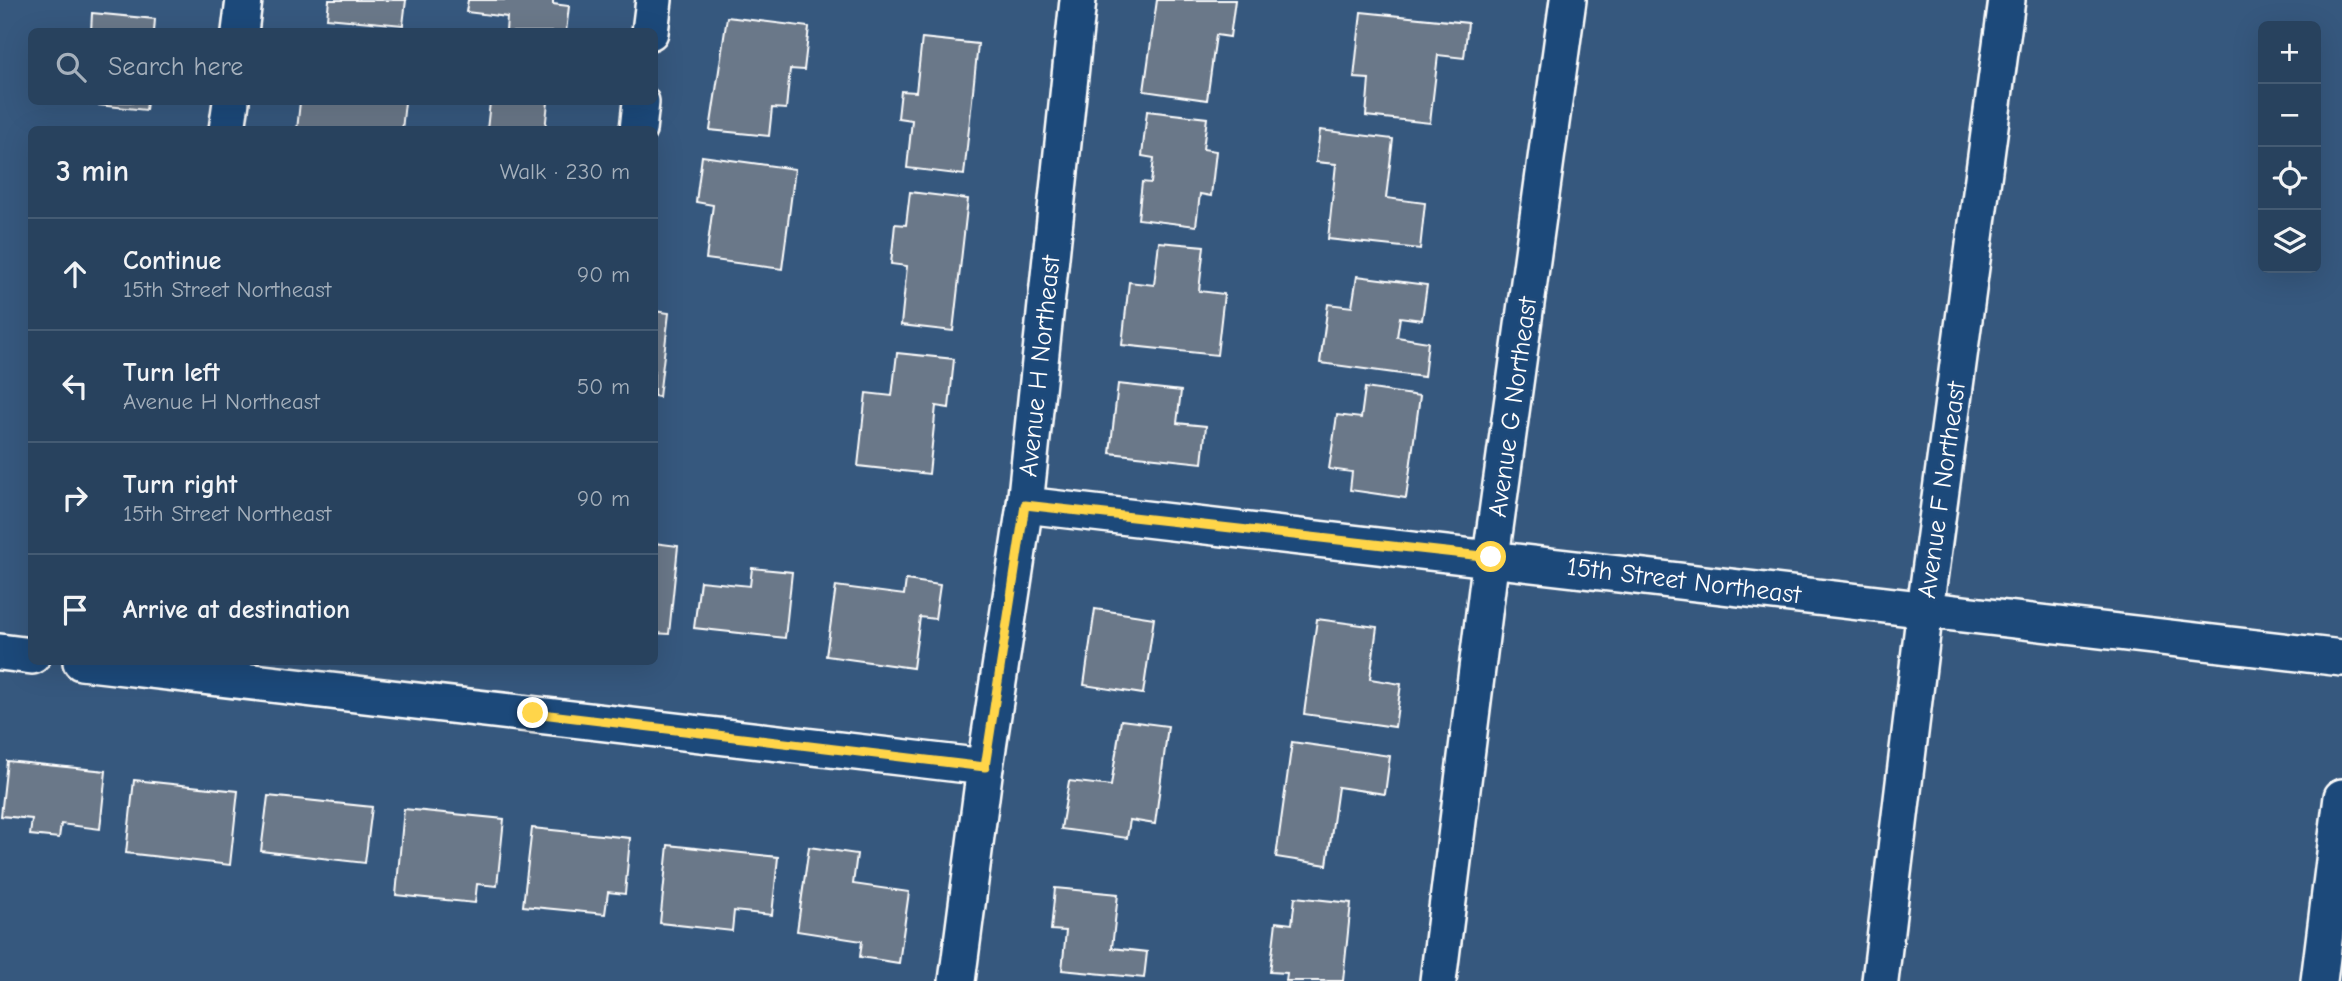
<!DOCTYPE html>
<html lang="en">
<head>
<meta charset="utf-8">
<style>
  :root { --surface:#28425e; --page:#304964; --text:#f1f3f6; --muted:#a5b0bc; --line:#445b73 }
  body { margin:0; font-family:"Comic Neue",sans-serif; background:var(--page); color:var(--text) }
  .controls { position:absolute; right:21px; top:21px; display:grid; overflow:hidden; border-radius:10px; box-shadow:0 7px 28px #0002 }
  .controls button { width:63px; height:63px; display:grid; place-items:center; padding:0; border:0; border-bottom:2px solid var(--line); background:var(--surface); color:var(--text); font:35px sans-serif }
  .stop { position:absolute; width:21px; height:21px; margin:-16px; border:5px solid #ffd54a; border-radius:50%; background:#fff }
  .stop.end { background:#ffd54a; border-color:#fff; box-shadow:0 2px 7px #0008 }
  .list { margin:0; padding:0; list-style:none }
  h2 { display:flex; justify-content:space-between; align-items:center; height:91px; margin:0; padding:0 28px; font-size:30px }
  h2 small { font-size:23px; font-weight:400; color:var(--muted) }
  .list li { display:grid; grid-template-columns:46px 1fr auto; gap:21px; align-items:center; box-sizing:border-box; height:112px; padding:0 28px; border-top:2px solid var(--line) }
  .list b { display:block; font-size:26px; white-space:nowrap }
  .list p { margin:0; font-size:23px; white-space:nowrap; color:var(--muted) }
  .list em { font-size:23px; font-style:normal; color:var(--muted) }
  .icon { flex:none; width:38px; height:38px; fill:none; stroke:currentColor; stroke-width:2; stroke-linecap:round; stroke-linejoin:round }
  .map { position:relative; flex:none; width:2342px; height:981px; overflow:hidden }
  .search { position:absolute; background:var(--surface); box-shadow:0 7px 28px #0002; left:28px; top:28px; width:630px; height:77px; display:flex; align-items:center; gap:18px; box-sizing:border-box; padding:0 24px; border-radius:10px; color:var(--muted); font-size:26px }
  .panel { position:absolute; background:var(--surface); box-shadow:0 7px 28px #0002; left:28px; top:126px; width:630px; height:539px; border-radius:10px }
  .map>svg:first-child { display:block }
  .building { fill:#6a7889; stroke:#fff; stroke-width:2 }
  .lines { fill:none; stroke-linecap:round; stroke-linejoin:round }
  .minor-casing { stroke:#fff; stroke-width:40 }
  .minor { stroke:#1f4a7a; stroke-width:35 }
  .route { stroke:#ffd54a; stroke-width:9 }
  .labels { text-anchor:middle; stroke-width:6; stroke-linejoin:round; paint-order:stroke }
  .street-label { font-size:26px; fill:#fff; stroke:#1f4a7a }
</style>
</head>
<body>
<div class="map">
<svg width="2342" height="981" viewBox="0 0 2342 981">
  <rect width="100%" height="100%" fill="#36587e"/>
  <filter id="ink" filterUnits="userSpaceOnUse"><feTurbulence type="fractalNoise" baseFrequency=".0143" numOctaves="2"/><feDisplacementMap in="SourceGraphic" scale="14" xChannelSelector="R" yChannelSelector="G"/><feConvolveMatrix kernelMatrix="1 2 1 2 8 2 1 2 1" color-interpolation-filters="sRGB"/></filter>
  <g filter="url(#ink)">
    <g class="building">
      <polygon points="329,0 406,0 403,25 327,18"/>
      <polygon points="468,0 553,0 553,4 569,6 566,32 506,32 507,17 466,12"/>
      <polygon points="1157,0 1235,0 1230,37 1216,35 1207,100 1144,91"/>
      <polygon points="1361,12 1468,23 1464,58 1438,55 1430,123 1366,116 1369,79 1354,78"/>
      <polygon points="92,13 155,19 154,32 91,32"/>
      <polygon points="727,17 809,27 804,70 790,69 786,109 772,108 769,136 710,130"/>
      <polygon points="922,38 978,44 964,175 907,168 912,120 898,118 901,91 916,92"/>
      <polygon points="68,102 147,102 146,110"/>
      <polygon points="300,102 405,102 402,130 297,130"/>
      <polygon points="490,102 548,102 545,130 487,130"/>
      <polygon points="1147,111 1207,118 1203,149 1216,151 1211,196 1200,194 1196,226 1138,219 1142,182 1151,183 1154,158 1142,156"/>
      <polygon points="1320,130 1393,139 1386,198 1425,203 1420,249 1328,239 1336,164 1316,162"/>
      <polygon points="702,156 795,169 782,269 706,259 713,205 696,202"/>
      <polygon points="910,192 968,199 953,331 901,325 907,266 891,264 895,224 906,225"/>
      <polygon points="1159,242 1204,246 1199,291 1224,294 1217,355 1122,345 1129,282 1154,285"/>
      <polygon points="1357,276 1427,285 1422,320 1400,317 1397,337 1428,342 1424,377 1320,363 1328,304 1352,307"/>
      <polygon points="654,311 669,313 659,397 654,396"/>
      <polygon points="897,353 954,359 949,408 936,406 929,474 858,466 866,393 892,396"/>
      <polygon points="1118,384 1181,391 1177,423 1206,426 1202,463 1110,453"/>
      <polygon points="1365,388 1420,396 1406,498 1350,490 1352,472 1329,469 1337,415 1361,418"/>
      <polygon points="654,543 678,546 669,634 654,633"/>
      <polygon points="752,568 792,572 785,638 694,628 700,581 750,586"/>
      <polygon points="906,580 940,585 935,619 920,617 913,668 826,656 836,586 904,595"/>
      <polygon points="1095,609 1154,618 1143,694 1084,685"/>
      <polygon points="1317,619 1377,627 1370,679 1401,684 1395,727 1304,714"/>
      <polygon points="1121,720 1168,726 1155,824 1130,820 1127,838 1061,829 1069,781 1111,786"/>
      <polygon points="1292,742 1390,756 1385,794 1338,787 1327,865 1276,857"/>
      <polygon points="7,761 106,771 100,829 61,824 59,838 30,835 32,819 1,816"/>
      <polygon points="134,780 238,791 230,865 126,853"/>
      <polygon points="268,796 372,807 365,863 261,851"/>
      <polygon points="404,809 504,819 497,886 477,884 475,903 396,895"/>
      <polygon points="532,828 630,838 625,894 608,892 605,914 523,906"/>
      <polygon points="668,845 778,857 772,915 734,911 732,931 660,923"/>
      <polygon points="809,847 857,854 853,884 909,892 899,963 860,957 862,941 797,931"/>
      <polygon points="1055,888 1118,894 1112,948 1147,952 1144,978 1062,970 1066,931 1051,930"/>
      <polygon points="1295,897 1351,903 1343,981 1286,981 1287,973 1270,972 1276,922 1292,924"/>
    </g>
    <g class="lines">
      <g class="minor-casing">
        <g id="minor">
          <polyline points="240,32 244,0"/>
          <polyline points="650,32 654,0"/>
          <polyline points="227,130 231,102"/>
          <polyline points="638,130 641,102"/>
          <polyline points="1025,505 2342,658"/>
          <polyline points="0,652 32,656"/>
          <polyline points="81,662 985,767"/>
          <polyline points="957,981 985,767 1025,505 1078,0"/>
          <polyline points="1438,981 1491,557 1568,0"/>
          <polyline points="1880,981 1925,609 2007,0"/>
          <polyline points="2319,981 2342,797"/>
        </g>
      </g>
      <use href="#minor" class="minor"/>
    </g>
  </g>
  <g class="lines" filter="url(#ink)">
    <polyline class="route" points="533,713 985,767 1025,505 1491,557"/>
  </g>
  <g class="labels">
    <g class="street-label">
      <text transform="translate(1039 366) rotate(-84)" y="9">Avenue H Northeast</text>
      <text transform="translate(1512 407) rotate(-82)" y="9">Avenue G Northeast</text>
      <text transform="translate(1941 490) rotate(-82)" y="9">Avenue F Northeast</text>
      <text transform="translate(1684 580) rotate(7)" y="9">15th Street Northeast</text>
    </g>
  </g>
</svg>
<div class="controls">
<button>+</button>
<button>−</button>
<button><svg class="icon" aria-label="locate" viewBox="0 0 24 24"><circle cx="12" cy="12" r="6"/><path d="M12 2v4M12 18v4M2 12h4M18 12h4"/></svg></button>
<button><svg class="icon" aria-label="layers" viewBox="0 0 24 24"><path d="M12 4l9 5-9 5-9-5zM3 14l9 5 9-5"/></svg></button>
</div>
<div class="stop" style="left:1491px;top:557px"></div>
<div class="stop end" style="left:533px;top:713px"></div>
<div class="search"><svg class="icon" aria-label="search" viewBox="0 0 24 24"><circle cx="10" cy="10" r="6"/><path d="M15 15l6 6"/></svg>Search here</div>
<section class="panel">
<h2>3 min<small>Walk · 230 m</small></h2>
<ul class="list">
<li><svg class="icon" aria-label="ahead" viewBox="0 0 24 24"><path d="M12 20V5M6 11l6-6 6 6"/></svg><div><b>Continue</b><p>15th Street Northeast</p></div><em>90 m</em></li>
<li><svg class="icon" aria-label="left" viewBox="0 0 24 24"><path d="M17 20v-9H6M10 6l-5 5 5 5"/></svg><div><b>Turn left</b><p>Avenue H Northeast</p></div><em>50 m</em></li>
<li><svg class="icon" aria-label="right" viewBox="0 0 24 24"><path d="M7 20v-9h11M14 6l5 5-5 5"/></svg><div><b>Turn right</b><p>15th Street Northeast</p></div><em>90 m</em></li>
<li><svg class="icon" aria-label="arrive" viewBox="0 0 24 24"><path d="M6 21V4h12l-3 4 3 4H6"/></svg><div><b>Arrive at destination</b></div></li>
</ul>
</section>
</div>
</body>
</html>
